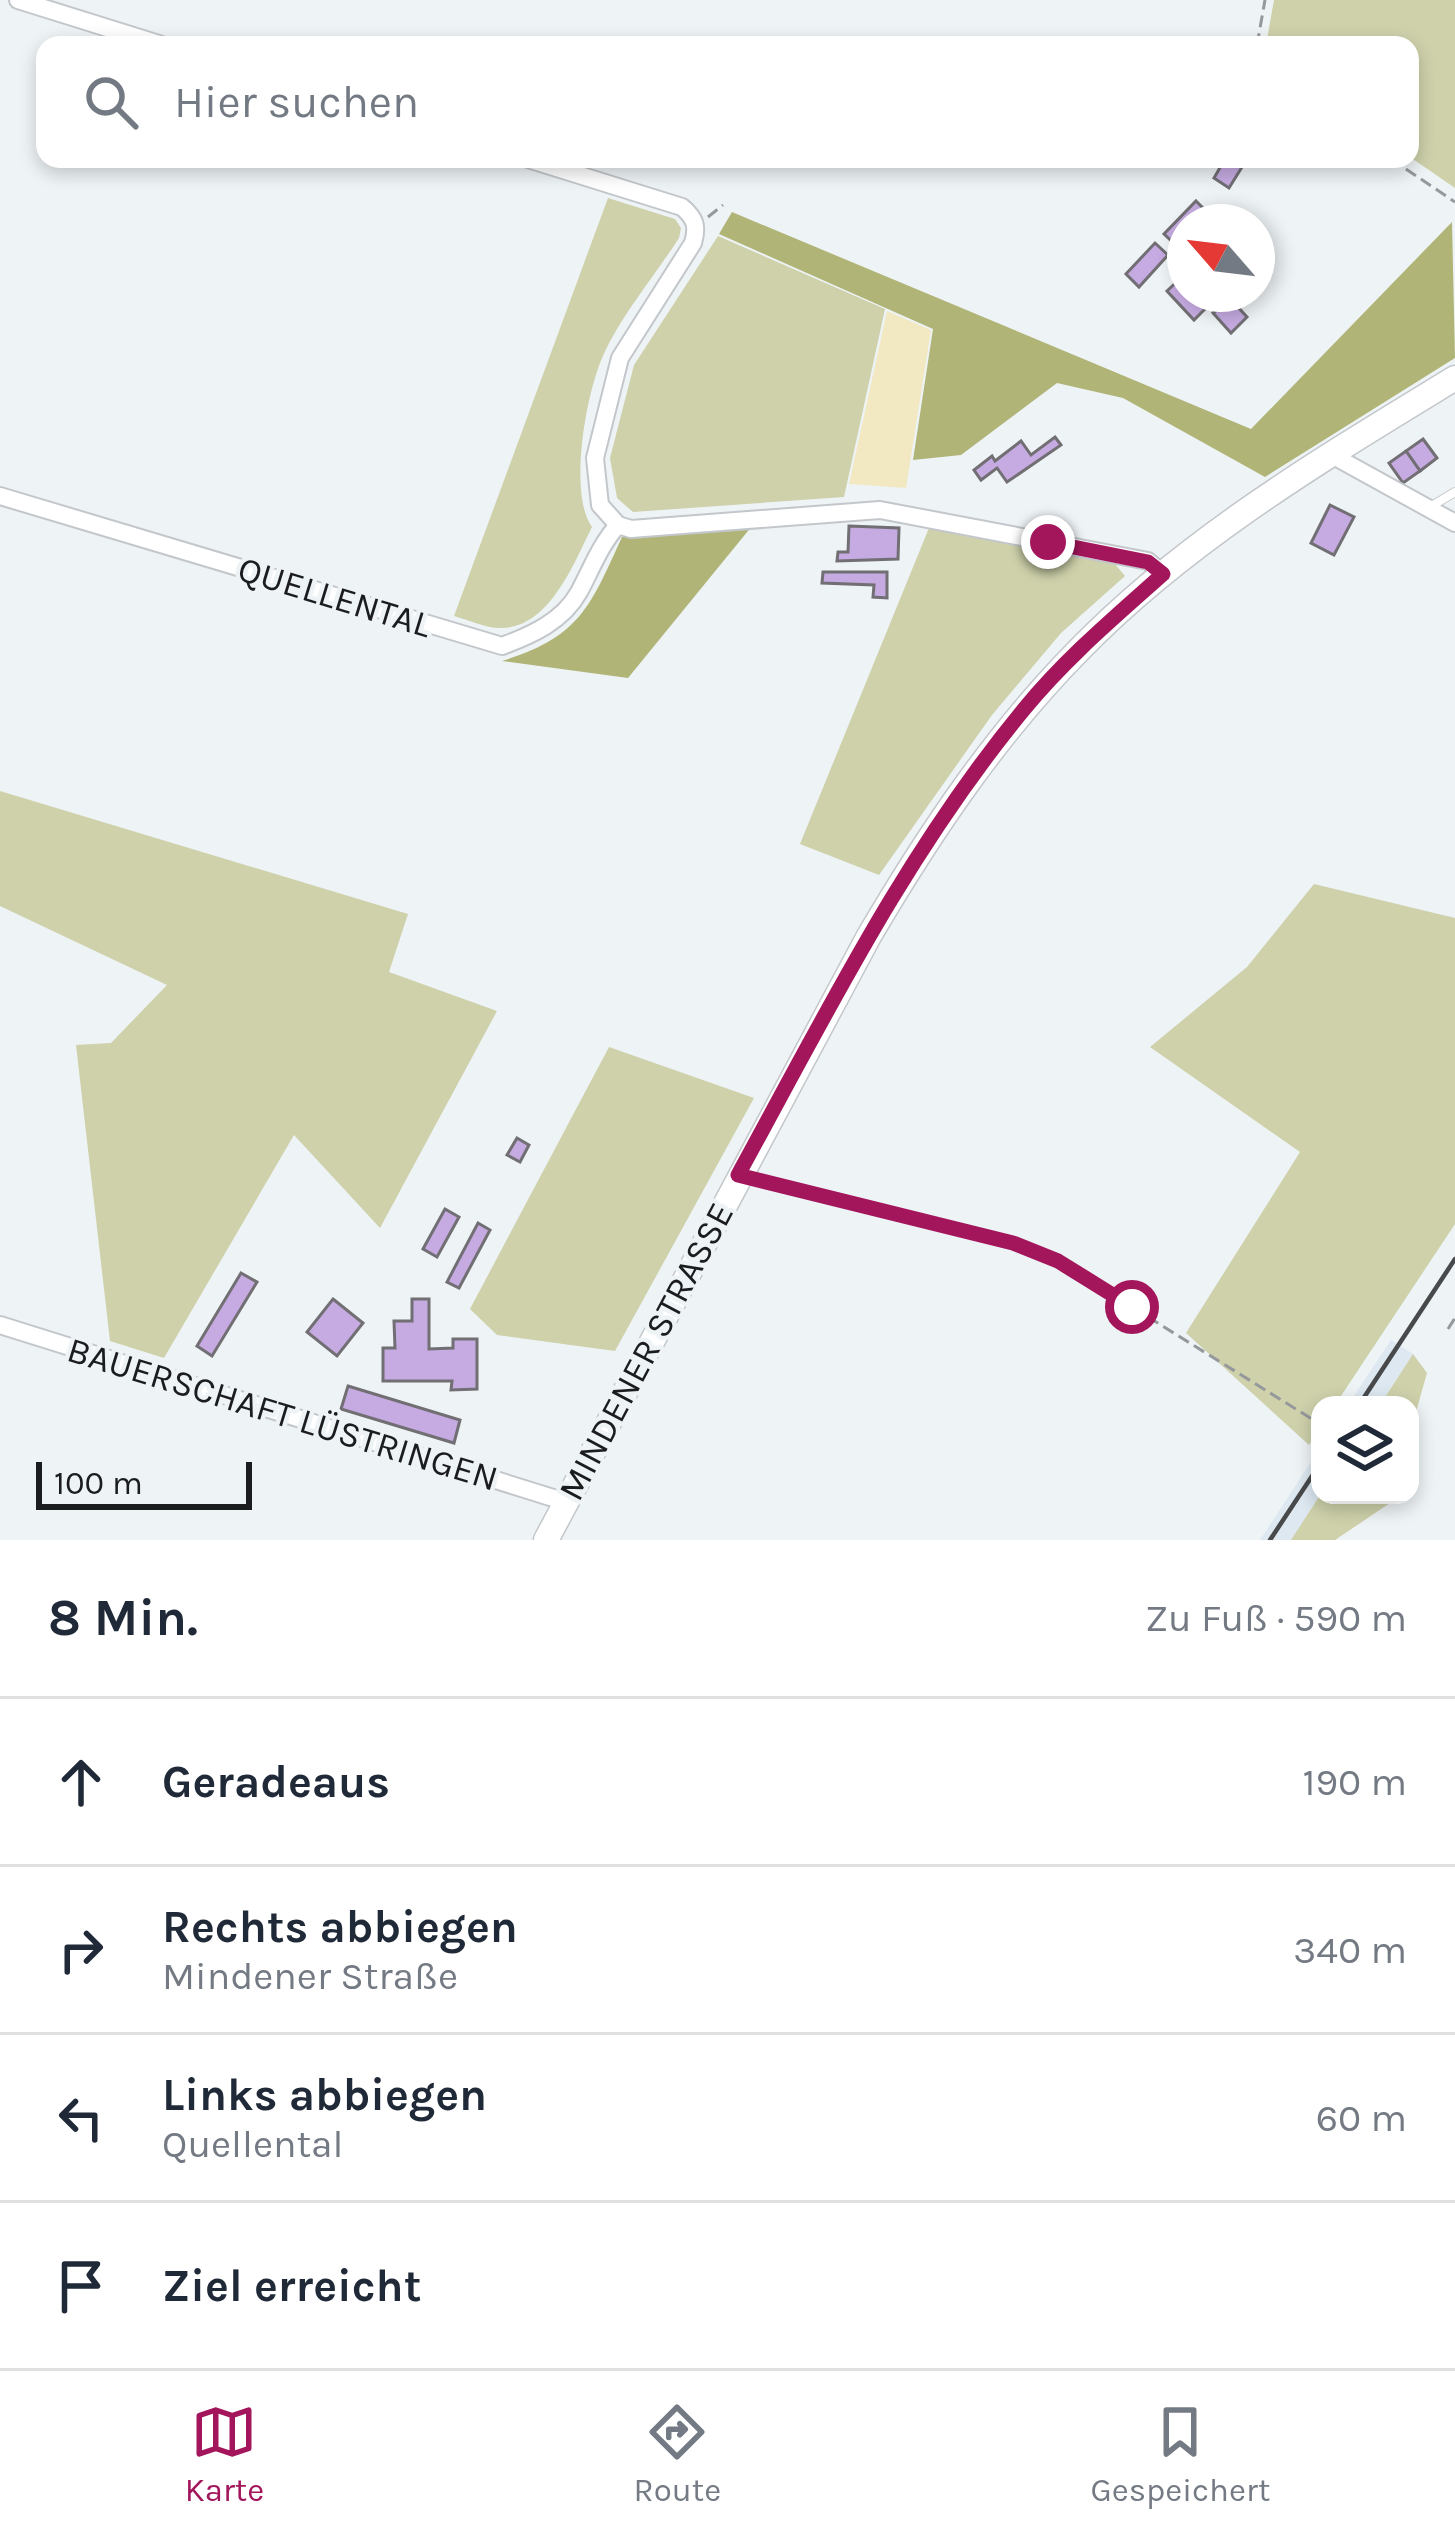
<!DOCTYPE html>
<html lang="de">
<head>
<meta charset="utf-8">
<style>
  :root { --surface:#fff; --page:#f6f6f7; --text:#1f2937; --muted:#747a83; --line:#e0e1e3; --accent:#a3165c }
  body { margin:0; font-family:Karla,sans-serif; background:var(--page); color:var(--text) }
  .controls { position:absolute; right:36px; bottom:36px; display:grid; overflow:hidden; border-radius:24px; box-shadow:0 6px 18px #0003 }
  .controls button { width:108px; height:108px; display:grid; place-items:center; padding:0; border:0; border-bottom:3px solid var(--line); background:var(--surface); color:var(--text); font:60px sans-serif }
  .compass { position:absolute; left:1167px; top:204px; width:108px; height:108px; border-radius:50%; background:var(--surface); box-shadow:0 6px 18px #0003; rotate:298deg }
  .scale { position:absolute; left:36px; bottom:30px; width:216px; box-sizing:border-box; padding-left:12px; border:6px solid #1a1c1d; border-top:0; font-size:33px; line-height:42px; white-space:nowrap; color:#1a1c1d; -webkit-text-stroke:9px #eef3f6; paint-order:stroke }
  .stop { position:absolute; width:36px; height:36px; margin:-27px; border:9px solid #a3165c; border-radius:50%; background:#fff }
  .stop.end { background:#a3165c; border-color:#fff; box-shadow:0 3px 12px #0008 }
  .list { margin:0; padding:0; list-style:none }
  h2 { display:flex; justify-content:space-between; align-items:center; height:156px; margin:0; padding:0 48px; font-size:51px }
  h2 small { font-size:39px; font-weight:400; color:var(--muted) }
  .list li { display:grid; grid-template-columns:78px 1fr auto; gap:36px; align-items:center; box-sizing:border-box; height:168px; padding:0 48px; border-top:3px solid var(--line) }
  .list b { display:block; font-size:45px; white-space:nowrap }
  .list p { margin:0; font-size:39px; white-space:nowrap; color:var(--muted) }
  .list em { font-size:39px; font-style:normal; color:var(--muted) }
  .icon { flex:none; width:66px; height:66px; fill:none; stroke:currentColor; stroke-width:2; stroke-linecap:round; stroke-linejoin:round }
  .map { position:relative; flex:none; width:1455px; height:1540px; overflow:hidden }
  .search { position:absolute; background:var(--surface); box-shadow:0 6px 18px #0003; left:36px; right:36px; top:36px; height:132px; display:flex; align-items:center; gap:30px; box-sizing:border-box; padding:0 42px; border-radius:24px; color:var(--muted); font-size:45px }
  .sheet { height:828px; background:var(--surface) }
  nav { display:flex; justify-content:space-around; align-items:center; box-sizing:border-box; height:168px; border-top:3px solid var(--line); background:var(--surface); font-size:33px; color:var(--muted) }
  nav a { display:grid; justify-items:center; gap:6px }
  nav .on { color:var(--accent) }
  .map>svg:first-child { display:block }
  .built { fill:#dde8f1 }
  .green { fill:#ced1aa }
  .forest { fill:#b0b477 }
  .sand { fill:#f2e9c3 }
  .building { fill:#c6abe2; stroke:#716f73; stroke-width:3 }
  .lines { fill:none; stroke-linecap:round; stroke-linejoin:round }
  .lane-casing { stroke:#c3c7cb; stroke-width:10 }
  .street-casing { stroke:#c3c7cb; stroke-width:20 }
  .secondary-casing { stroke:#c3c7cb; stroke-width:27 }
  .path { stroke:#95999b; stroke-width:3; stroke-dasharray:12 6; stroke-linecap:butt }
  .lane { stroke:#fff; stroke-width:8 }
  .street { stroke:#fff; stroke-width:16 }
  .secondary { stroke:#fff; stroke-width:24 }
  .rail { stroke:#47494b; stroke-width:4.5 }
  .route { stroke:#a3165c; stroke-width:15 }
  .labels { text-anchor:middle; stroke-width:9; stroke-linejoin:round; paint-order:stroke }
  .street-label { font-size:36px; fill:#1a1c1d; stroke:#eef3f6 }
</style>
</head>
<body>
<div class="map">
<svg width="1455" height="1540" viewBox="0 0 1455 1540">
  <rect width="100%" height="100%" fill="#eef3f6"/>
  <g class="built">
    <polygon points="1391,1340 1413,1354 1380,1405 1348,1405"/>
    <polygon points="1320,1448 1320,1495 1291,1540 1260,1540"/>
  </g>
  <g class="green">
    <polygon points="1274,0 1455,0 1455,188 1410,157 1410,45 1266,45"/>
    <path d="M608 198 675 219 681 228 679 238C656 274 620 317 603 356 586 393 568 494 592 527 574 563 549 629 500 628 486 628 468 620 454 616Z"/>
    <polygon points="718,236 885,309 844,497 633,512 617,498 610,458 634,365"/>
    <polygon points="929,528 1115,564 1125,576 1061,633 992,715 879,875 800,844"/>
    <polygon points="0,791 408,914 389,972 497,1011 380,1228 294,1135 164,1358 110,1341 76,1045 111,1043 167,985 0,906"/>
    <polygon points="1314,884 1455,918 1455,1224 1335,1405 1320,1405 1320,1428 1309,1445 1186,1333 1300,1152 1150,1047 1247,967"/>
    <polygon points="609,1047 754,1098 615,1351 497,1335 470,1309"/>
    <polygon points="1413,1354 1427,1373 1410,1433 1410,1405 1380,1405"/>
    <polygon points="1320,1495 1392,1495 1390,1503 1335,1540 1291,1540"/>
  </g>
  <g class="forest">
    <polygon points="732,212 1251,429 1452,222 1455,358 1265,477 1123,398 1057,383 961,455 913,460 933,329 719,234"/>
    <path d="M752 526 628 678 502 661C580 637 590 607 622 537Z"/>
  </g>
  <polygon class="sand" points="887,311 931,330 906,488 849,484"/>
  <g class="building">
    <polygon points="1225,159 1247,159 1229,188 1214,178"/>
    <polygon points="1196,201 1217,222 1185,222 1183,252 1164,234"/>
    <polygon points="1155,243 1168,255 1139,287 1126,274"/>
    <polygon points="1185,274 1185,294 1226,294 1247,317 1231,333 1213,313 1218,309 1212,302 1194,320 1167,291"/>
    <polygon points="1055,437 1061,445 1007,482 997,468 981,480 974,470 992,456 995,461 1021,441 1031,455"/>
    <polygon points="1423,439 1437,458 1420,471 1406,451"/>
    <polygon points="1406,451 1420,471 1403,483 1389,463"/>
    <polygon points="1330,505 1354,517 1334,555 1311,543"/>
    <polygon points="849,526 899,528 898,559 837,561 838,552 848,552"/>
    <polygon points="823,572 887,572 887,598 873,597 874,585 822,583"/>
    <polygon points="517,1138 529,1145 520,1162 507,1155"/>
    <polygon points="445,1209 459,1217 437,1257 423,1249"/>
    <polygon points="478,1223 490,1230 459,1288 447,1282"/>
    <polygon points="241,1273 257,1282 212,1356 197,1346"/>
    <polygon points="333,1299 363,1323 337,1356 307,1332"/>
    <polygon points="412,1299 429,1299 429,1349 453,1348 453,1339 477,1339 477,1389 451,1390 452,1381 383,1381 383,1348 395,1348 394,1321 412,1321"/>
    <polygon points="348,1386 460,1420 454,1443 341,1409"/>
  </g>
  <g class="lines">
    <g class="lane-casing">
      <polyline id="lane" points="1430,507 1455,492"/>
    </g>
    <g class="street-casing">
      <g id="street">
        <polyline points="18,0 162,45"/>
        <path d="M528 159 682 207C695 218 698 226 693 243L620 358 595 458 600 505 618 525 631 529 880 510 1148 561 1163 574"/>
        <polyline points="1330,454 1455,523"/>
        <path d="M0 496 502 646C532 635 563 621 579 592 592 568 600 545 618 525"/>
        <polyline points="0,1325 566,1502"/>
      </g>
    </g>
    <g class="secondary-casing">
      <path id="secondary" d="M546 1540 869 936C929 834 995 735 1079 650 1187 539 1324 458 1455 378"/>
    </g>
    <g class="path">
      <polyline points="1257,45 1265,0"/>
      <polyline points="1391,159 1455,202"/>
      <polyline points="708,217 723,205"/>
      <polyline points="761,1181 1013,1243 1058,1261 1320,1424"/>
      <polyline points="1448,1329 1455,1318"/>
    </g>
    <use href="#lane" class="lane"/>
    <use href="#street" class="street"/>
    <use href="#secondary" class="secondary"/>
    <g class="rail">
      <polyline points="1359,1405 1455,1259"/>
      <polyline points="1270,1540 1320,1464"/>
    </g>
  </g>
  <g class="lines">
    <path class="route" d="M1048 542 1148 562 1163 574C1116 616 1066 658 1025 708 908 849 826 1014 738 1175L1013 1243 1058 1261 1132 1307"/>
  </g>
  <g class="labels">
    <g class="street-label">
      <text transform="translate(335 596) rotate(17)" y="13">QUELLENTAL</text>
      <text transform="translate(645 1351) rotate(-62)" y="13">MINDENER STRASSE</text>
      <text transform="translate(283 1413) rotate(17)" y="13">BAUERSCHAFT LÜSTRINGEN</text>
    </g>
  </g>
</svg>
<div class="controls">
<button><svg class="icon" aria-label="layers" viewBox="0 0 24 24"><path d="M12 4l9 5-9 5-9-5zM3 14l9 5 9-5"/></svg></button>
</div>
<svg class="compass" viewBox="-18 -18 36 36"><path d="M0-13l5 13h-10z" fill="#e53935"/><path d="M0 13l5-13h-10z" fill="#747a83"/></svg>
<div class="scale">100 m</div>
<div class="stop" style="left:1132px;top:1307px"></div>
<div class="stop end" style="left:1048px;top:542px"></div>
<div class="search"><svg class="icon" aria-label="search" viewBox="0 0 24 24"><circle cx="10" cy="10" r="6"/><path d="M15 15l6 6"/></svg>Hier suchen</div>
</div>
<section class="sheet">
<h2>8 Min.<small>Zu Fuß · 590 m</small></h2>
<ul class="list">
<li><svg class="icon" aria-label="ahead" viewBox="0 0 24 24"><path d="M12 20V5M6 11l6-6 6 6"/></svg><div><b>Geradeaus</b></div><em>190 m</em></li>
<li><svg class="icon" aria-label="right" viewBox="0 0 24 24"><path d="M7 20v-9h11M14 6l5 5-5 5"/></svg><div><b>Rechts abbiegen</b><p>Mindener Straße</p></div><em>340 m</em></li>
<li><svg class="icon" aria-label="left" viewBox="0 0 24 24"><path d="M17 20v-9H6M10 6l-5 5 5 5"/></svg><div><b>Links abbiegen</b><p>Quellental</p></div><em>60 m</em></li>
<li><svg class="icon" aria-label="arrive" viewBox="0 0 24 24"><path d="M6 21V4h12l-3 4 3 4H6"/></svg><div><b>Ziel erreicht</b></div></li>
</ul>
</section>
<nav>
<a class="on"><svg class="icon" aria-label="map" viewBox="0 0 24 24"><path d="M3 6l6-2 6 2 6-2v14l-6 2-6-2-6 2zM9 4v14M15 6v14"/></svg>Karte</a>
<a><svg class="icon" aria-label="directions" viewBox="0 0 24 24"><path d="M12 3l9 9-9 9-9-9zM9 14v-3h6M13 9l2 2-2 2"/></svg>Route</a>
<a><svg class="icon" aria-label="saved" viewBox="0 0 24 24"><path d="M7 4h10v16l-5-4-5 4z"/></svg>Gespeichert</a>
</nav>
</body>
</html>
